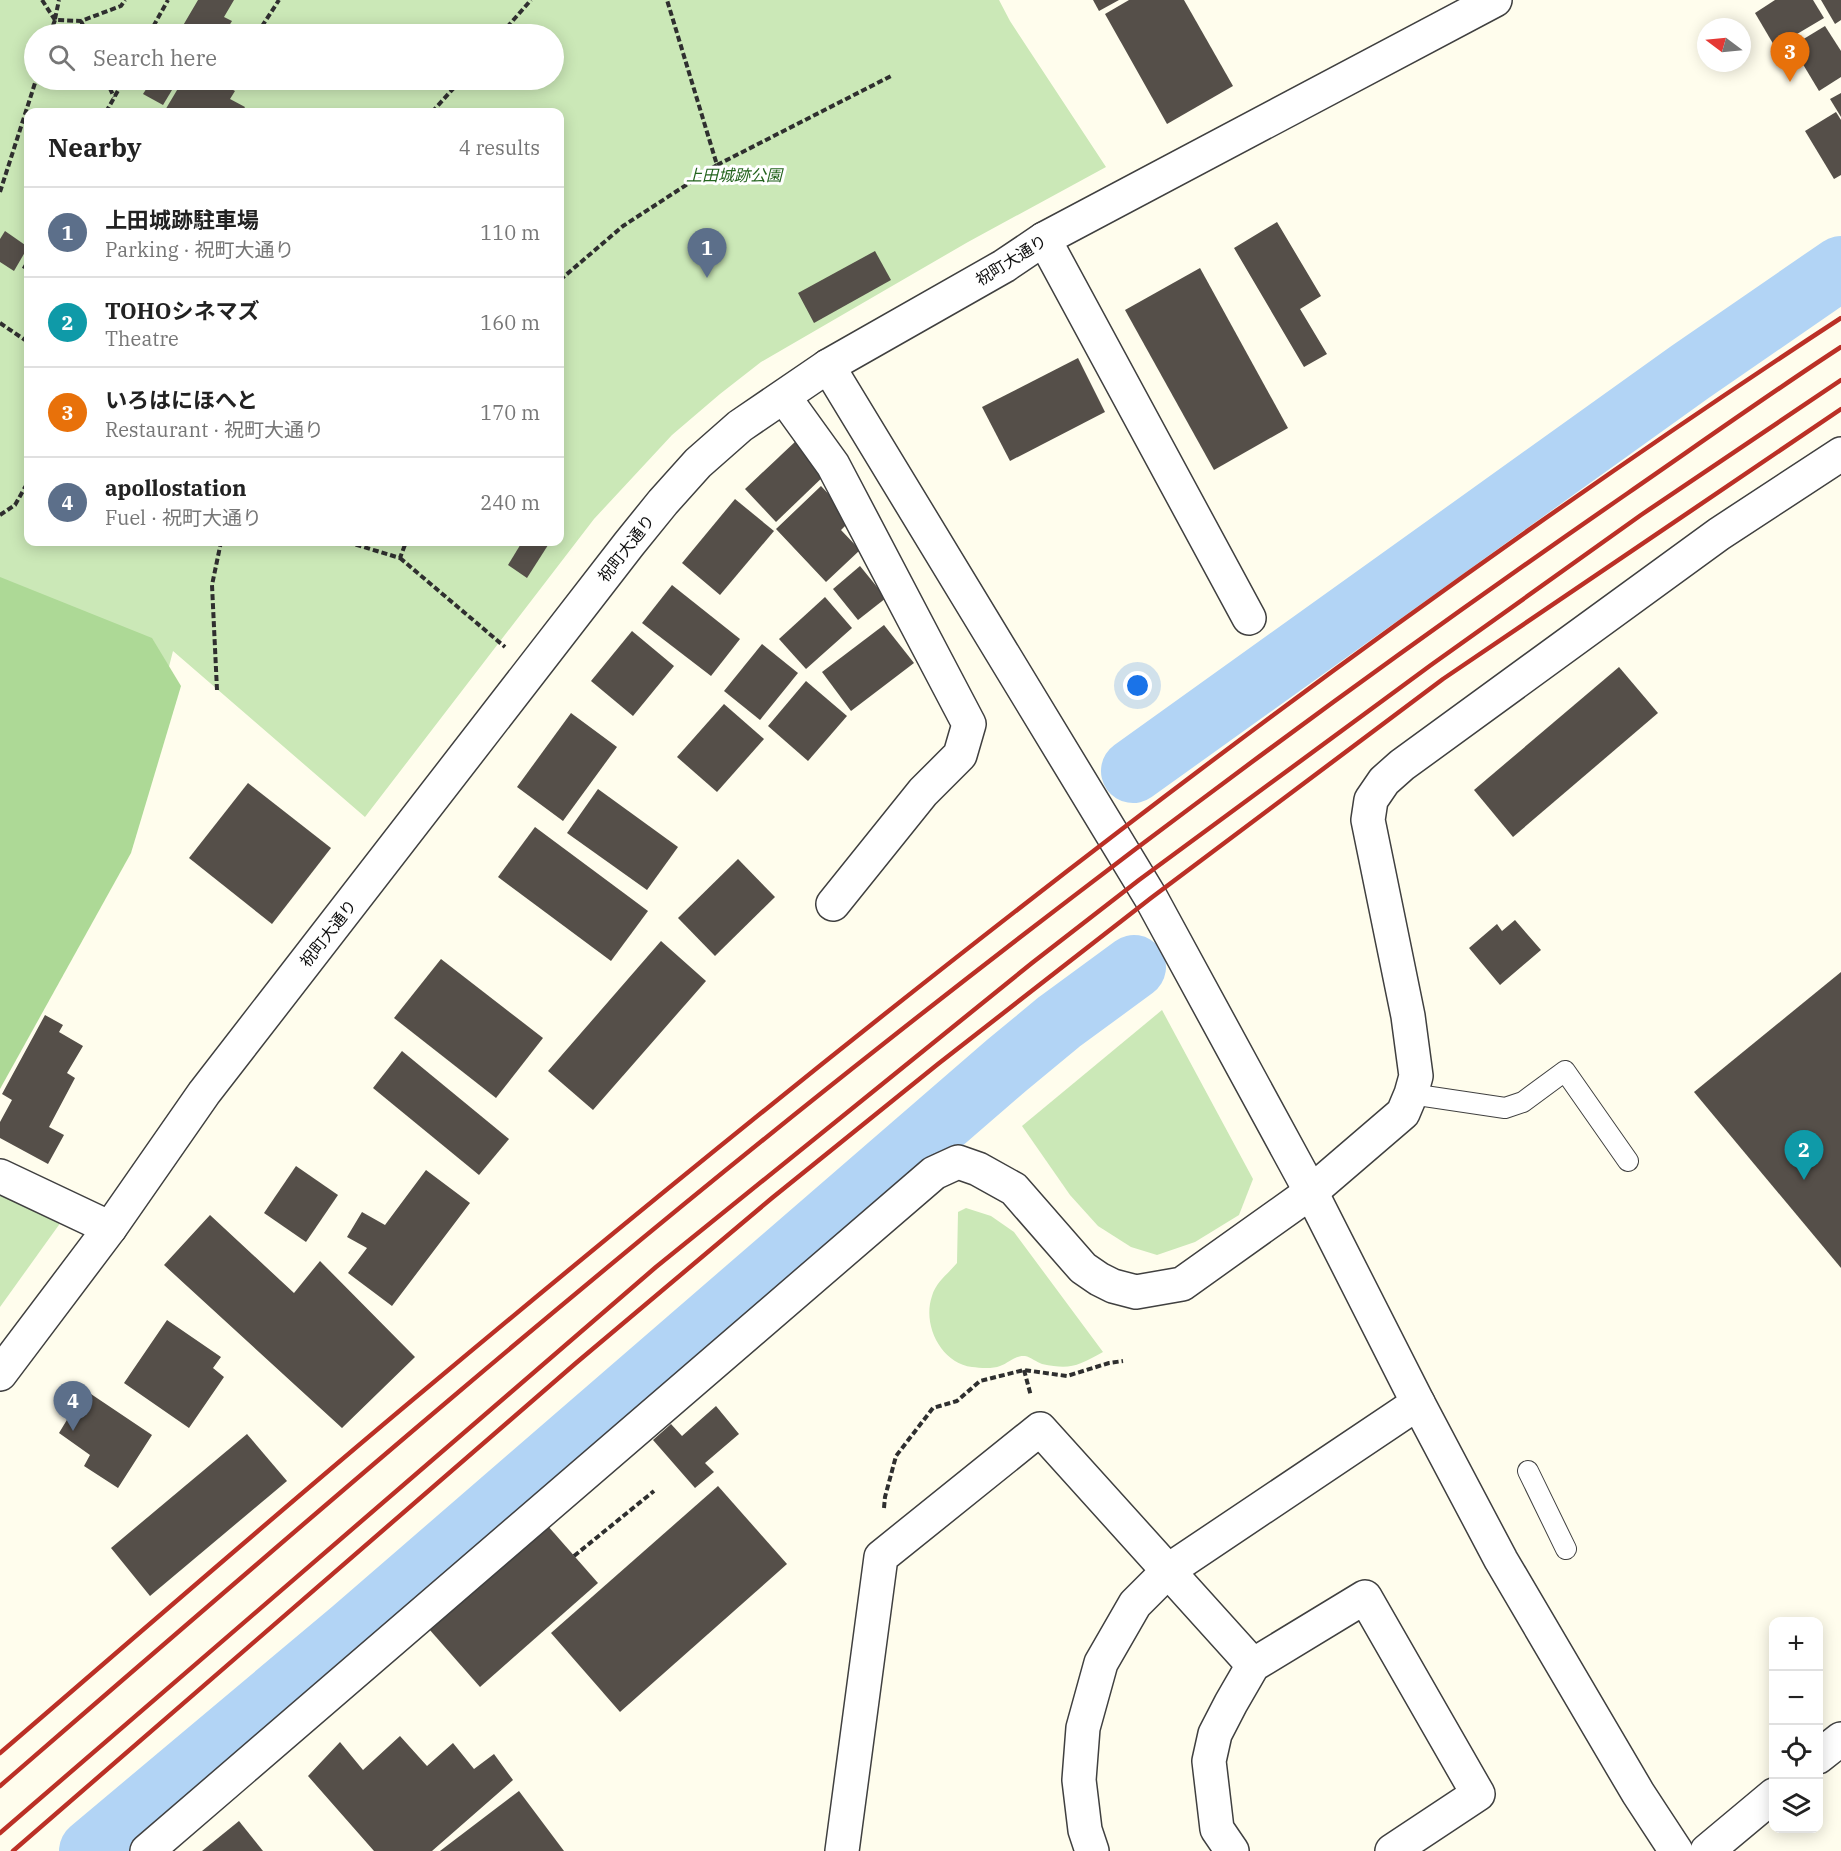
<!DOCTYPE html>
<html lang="en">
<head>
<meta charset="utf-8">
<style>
  :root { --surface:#fff; --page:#f2f2f2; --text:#222; --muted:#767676; --line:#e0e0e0; --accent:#bb3026 }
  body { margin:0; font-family:"IBM Plex Serif","Noto Sans JP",serif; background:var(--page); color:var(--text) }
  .controls { position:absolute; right:18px; bottom:18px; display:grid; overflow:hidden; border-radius:12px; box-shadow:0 3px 15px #0003 }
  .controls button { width:54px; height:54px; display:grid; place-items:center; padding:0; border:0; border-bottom:2px solid var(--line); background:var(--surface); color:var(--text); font:30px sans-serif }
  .compass { position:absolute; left:1697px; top:18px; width:54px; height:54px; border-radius:50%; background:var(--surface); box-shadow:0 3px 15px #0003; rotate:286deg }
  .you { position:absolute; left:1138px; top:686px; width:21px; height:21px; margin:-15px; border:4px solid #fff; border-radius:50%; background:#1a73e8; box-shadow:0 0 0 9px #1a73e833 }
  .badge { display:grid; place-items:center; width:39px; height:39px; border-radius:50%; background:var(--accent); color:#fff; font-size:20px; font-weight:700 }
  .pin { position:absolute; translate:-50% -50px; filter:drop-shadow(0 2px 3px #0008) }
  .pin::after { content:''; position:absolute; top:32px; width:21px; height:18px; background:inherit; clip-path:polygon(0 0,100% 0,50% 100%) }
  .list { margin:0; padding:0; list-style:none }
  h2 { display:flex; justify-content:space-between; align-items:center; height:78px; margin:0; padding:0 24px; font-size:26px }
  h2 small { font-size:20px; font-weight:400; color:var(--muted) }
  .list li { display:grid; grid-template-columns:39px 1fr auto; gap:18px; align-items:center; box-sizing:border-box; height:90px; padding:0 24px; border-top:2px solid var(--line) }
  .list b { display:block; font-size:22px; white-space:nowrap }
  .list p { margin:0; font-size:20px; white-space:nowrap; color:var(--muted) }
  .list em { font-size:20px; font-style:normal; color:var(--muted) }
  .icon { flex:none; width:33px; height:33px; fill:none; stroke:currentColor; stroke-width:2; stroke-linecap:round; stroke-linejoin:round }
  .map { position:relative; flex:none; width:1841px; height:1851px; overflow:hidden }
  .search { position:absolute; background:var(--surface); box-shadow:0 3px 15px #0003; left:24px; top:24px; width:540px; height:66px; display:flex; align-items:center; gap:15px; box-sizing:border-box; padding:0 21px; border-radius:33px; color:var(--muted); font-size:22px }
  .panel { position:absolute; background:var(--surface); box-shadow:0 3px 15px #0003; left:24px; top:108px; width:540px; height:438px; border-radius:12px }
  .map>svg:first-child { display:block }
  .green { fill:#cbe8b7; fill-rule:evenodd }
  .forest { fill:#add996 }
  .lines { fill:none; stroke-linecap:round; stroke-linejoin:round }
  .river { stroke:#b2d4f5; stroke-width:64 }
  .building { fill:#554f49 }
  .service-casing { stroke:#404040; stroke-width:22 }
  .minor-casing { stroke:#404040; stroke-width:36 }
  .tertiary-casing { stroke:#404040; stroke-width:36 }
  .path { stroke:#2f2f2f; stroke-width:4; stroke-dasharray:6 3; stroke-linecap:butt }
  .service { stroke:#fff; stroke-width:20 }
  .minor { stroke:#fff; stroke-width:33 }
  .tertiary { stroke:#fff; stroke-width:33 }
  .rail { stroke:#bb3026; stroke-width:4.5 }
  .labels { text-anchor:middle; stroke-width:6; stroke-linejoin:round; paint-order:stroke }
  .park-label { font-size:16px; font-style:italic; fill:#24641e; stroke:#fff }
  .street-label { font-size:16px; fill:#0d0d0d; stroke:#fff }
</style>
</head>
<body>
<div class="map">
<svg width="1841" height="1851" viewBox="0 0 1841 1851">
  <rect width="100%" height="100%" fill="#fffded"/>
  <g class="green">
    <path d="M0 0H999L1010 21 1106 167 968 242 761 362 720 394 672 435 594 519 365 817 173 651 120 858 0 1058ZM34 34H554V80H34ZM28 112H560V542H28Z"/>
    <polygon points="1162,1010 1253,1179 1239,1215 1195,1242 1157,1255 1131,1247 1098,1226 1070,1195 1022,1126"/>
    <polygon points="0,1189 61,1222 0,1307"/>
    <path d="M966 1208 991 1216 1014 1232 1103 1352C1077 1366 1071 1370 1042 1364 1036 1362 1031 1357 1025 1356 1015 1355 1009 1363 1000 1366 993 1369 980 1368 972 1367 941 1363 922 1325 932 1296 936 1282 948 1274 957 1263L958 1212Z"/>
  </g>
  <polygon class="forest" points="0,577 152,638 181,686 131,853 0,1089"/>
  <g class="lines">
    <g class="river">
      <polyline points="1133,771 1690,372 1841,268"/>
      <polyline points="91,1851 353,1631 1007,1065 1059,1022 1134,967"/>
    </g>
  </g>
  <g class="building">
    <polygon points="198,0 234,0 224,17 232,21 224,34 178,34"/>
    <polygon points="1093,0 1119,0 1099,11"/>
    <polygon points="1129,0 1184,0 1233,86 1167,124 1105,14"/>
    <polygon points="1775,0 1813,0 1824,18 1775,47 1755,13"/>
    <polygon points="1821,0 1841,0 1841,20 1835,24"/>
    <polygon points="1825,26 1841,51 1841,77 1819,91 1792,46"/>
    <polygon points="152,80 178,80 163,105 143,94"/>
    <polygon points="183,80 198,80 206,84 209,80 215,80 235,91 230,99 245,107 242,112 164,112"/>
    <polygon points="1841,93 1841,117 1830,99"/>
    <polygon points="1836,112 1841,120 1841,175 1834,179 1805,131"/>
    <polygon points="1277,222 1321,296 1300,309 1327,354 1304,367 1234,248"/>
    <polygon points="5,231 28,247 14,271 0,262 0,239"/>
    <polygon points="875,251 891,280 814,323 798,293"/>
    <polygon points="1200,268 1288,428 1214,470 1125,310"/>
    <polygon points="1078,358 1105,412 1010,461 982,407"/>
    <polygon points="797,440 828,472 776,522 745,489"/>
    <polygon points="821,486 852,519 841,530 860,550 826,582 776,529"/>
    <polygon points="735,499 774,531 720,595 682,563"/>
    <polygon points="522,542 550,542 527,578 508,565"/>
    <polygon points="860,566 886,598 858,620 833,589"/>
    <polygon points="672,585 740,639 711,676 642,623"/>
    <polygon points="825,597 852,628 806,669 779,639"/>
    <polygon points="884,625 914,663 851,711 822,672"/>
    <polygon points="632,631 674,666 633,716 591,681"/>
    <polygon points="762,644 798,673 760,720 724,691"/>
    <polygon points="1619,667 1658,713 1513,837 1474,790"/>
    <polygon points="806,681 847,716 808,761 768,726"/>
    <polygon points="724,704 764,739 717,792 677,757"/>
    <polygon points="571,713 617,747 563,821 517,787"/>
    <polygon points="248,783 331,848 272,924 189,858"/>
    <polygon points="598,789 678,847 647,890 567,833"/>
    <polygon points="535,827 648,911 611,961 498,877"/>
    <polygon points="738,859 775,897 715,956 678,918"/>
    <polygon points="1515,920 1541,950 1500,985 1469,948 1497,924 1502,931"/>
    <polygon points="661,941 706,981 593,1110 548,1071"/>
    <polygon points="441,959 543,1038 496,1098 394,1018"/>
    <polygon points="1841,972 1841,1268 1694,1092"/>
    <polygon points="45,1015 63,1025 59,1032 83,1046 67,1073 75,1078 49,1127 64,1135 48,1164 0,1138 0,1122 12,1100 2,1094"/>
    <polygon points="402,1051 509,1139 479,1175 373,1088"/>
    <polygon points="296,1166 338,1195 306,1242 264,1213"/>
    <polygon points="426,1170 470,1203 392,1306 348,1273 367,1248 347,1237 362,1212 385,1225"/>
    <polygon points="210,1215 294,1293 320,1261 415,1357 342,1428 164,1265"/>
    <polygon points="167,1320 221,1357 213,1368 224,1377 189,1428 124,1383"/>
    <polygon points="85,1390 152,1435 118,1488 84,1466 90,1455 59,1433"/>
    <polygon points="716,1406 739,1434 705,1463 714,1472 695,1488 653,1440 671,1424 682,1436"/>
    <polygon points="247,1434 287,1481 150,1596 111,1548"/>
    <polygon points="718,1486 787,1564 620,1712 551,1633"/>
    <polygon points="547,1525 598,1583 480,1687 429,1629"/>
    <polygon points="400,1736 427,1766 453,1743 474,1769 494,1754 513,1780 432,1851 374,1851 308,1776 340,1742 363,1770"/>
    <polygon points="519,1791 564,1851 440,1851"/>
    <polygon points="239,1821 263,1851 202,1851"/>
  </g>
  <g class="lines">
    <g class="service-casing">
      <g id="service">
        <polyline points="1411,1094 1505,1108 1523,1102 1565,1071 1628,1161"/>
        <polyline points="1528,1471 1566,1549"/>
      </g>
    </g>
    <g class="minor-casing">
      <g id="minor">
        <polyline points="1044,239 1249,618"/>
        <polyline points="784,397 833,465 969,724 960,755 923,792 833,904"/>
        <polyline points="0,1176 110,1228"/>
        <polyline points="147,1851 934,1173 958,1162 978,1169 1014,1189 1083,1268 1099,1279 1113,1286 1136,1292 1182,1284 1311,1192 1403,1113 1411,1094 1416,1076 1408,1016 1368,820 1371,800 1384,781 1402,765 1719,534 1841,454"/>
        <polyline points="842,1851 881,1557 1040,1429 1253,1665"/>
        <polyline points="1092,1851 1085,1830 1079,1780 1083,1728 1101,1663 1135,1604 1169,1570 1418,1403"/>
        <polyline points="1232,1851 1217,1829 1209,1761 1215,1734 1231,1703 1253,1665 1365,1597 1478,1794 1392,1851"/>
      </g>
    </g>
    <g class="tertiary-casing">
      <g id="tertiary">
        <polyline points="828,366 1151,898 1311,1192 1418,1403 1501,1560 1638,1793 1676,1851"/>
        <polyline points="0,1374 110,1228 204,1093 629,544 663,502 698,463 740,426 828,366 1004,266 1044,239 1495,0"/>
        <polyline points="1818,1757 1841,1739"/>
        <polyline points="1707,1851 1774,1795"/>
      </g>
    </g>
    <g class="path">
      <polyline points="42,0 55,20"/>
      <polyline points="55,19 59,0"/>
      <polyline points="81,21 87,34"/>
      <polyline points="50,34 55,20 81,21 121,6 125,0"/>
      <polyline points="149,34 168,0"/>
      <polyline points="257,34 279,0"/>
      <polyline points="501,34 531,0"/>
      <polyline points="106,80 114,97"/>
      <polyline points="106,112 124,80"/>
      <polyline points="432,112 461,80"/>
      <polyline points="717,165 893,75"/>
      <polyline points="0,192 36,80"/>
      <polyline points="23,266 28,269"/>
      <polyline points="560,280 623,226 717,165 667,0"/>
      <polyline points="0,323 28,342"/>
      <polyline points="0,515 15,505 28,482"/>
      <polyline points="347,542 400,558 406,542"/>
      <polyline points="400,558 505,647"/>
      <polyline points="217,690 212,585 221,542"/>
      <polyline points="1024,1370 1031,1396"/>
      <polyline points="884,1508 885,1497 896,1456 933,1408 957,1401 980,1381 1024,1370 1067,1376 1109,1363 1123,1361"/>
      <polyline points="574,1556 654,1491"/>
    </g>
    <use href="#service" class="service"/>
    <use href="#minor" class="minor"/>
    <use href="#tertiary" class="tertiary"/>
    <g class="rail">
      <path d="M0 1753C142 1631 284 1507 428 1387 881 1008 1346 641 1841 318"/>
      <path d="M0 1786C290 1535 580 1283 882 1045 1125 853 1373 669 1628 493 1699 444 1769 394 1841 347"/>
      <polyline points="0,1833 656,1267 1032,963 1139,880 1431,665 1641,515 1841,380"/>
      <polyline points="13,1851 576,1363 772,1198 938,1064 1151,898 1443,679 1841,409"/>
    </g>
  </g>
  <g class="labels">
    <g class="park-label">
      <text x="734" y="181">上田城跡公園</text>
    </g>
    <g class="street-label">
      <text transform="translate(1011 260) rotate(-32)" y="6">祝町大通り</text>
      <text transform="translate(626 548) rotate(-52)" y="6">祝町大通り</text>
      <text transform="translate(328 933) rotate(-52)" y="6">祝町大通り</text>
    </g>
  </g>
</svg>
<div class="controls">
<button>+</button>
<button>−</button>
<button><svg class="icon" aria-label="locate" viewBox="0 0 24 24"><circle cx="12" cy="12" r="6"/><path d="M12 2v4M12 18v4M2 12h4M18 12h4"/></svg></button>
<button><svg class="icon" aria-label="layers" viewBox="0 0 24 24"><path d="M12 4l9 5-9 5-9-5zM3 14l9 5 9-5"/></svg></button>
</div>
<svg class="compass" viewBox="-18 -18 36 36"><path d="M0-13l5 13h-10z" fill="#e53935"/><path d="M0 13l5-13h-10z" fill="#767676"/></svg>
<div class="you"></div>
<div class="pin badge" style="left:707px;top:278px;background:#5c6f8a">1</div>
<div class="pin badge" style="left:1804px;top:1180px;background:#0f9aa8">2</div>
<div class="pin badge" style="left:1790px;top:82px;background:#e8710a">3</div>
<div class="pin badge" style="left:73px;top:1431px;background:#5c6f8a">4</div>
<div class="search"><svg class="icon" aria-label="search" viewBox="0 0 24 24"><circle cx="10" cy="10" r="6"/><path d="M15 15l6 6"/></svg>Search here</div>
<section class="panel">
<h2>Nearby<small>4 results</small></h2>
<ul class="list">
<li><span class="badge" style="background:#5c6f8a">1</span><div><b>上田城跡駐車場</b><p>Parking · 祝町大通り</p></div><em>110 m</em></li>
<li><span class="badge" style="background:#0f9aa8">2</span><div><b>TOHOシネマズ</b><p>Theatre</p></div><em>160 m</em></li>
<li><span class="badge" style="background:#e8710a">3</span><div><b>いろはにほへと</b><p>Restaurant · 祝町大通り</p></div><em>170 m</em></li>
<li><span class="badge" style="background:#5c6f8a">4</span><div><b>apollostation</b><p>Fuel · 祝町大通り</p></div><em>240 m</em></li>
</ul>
</section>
</div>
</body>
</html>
